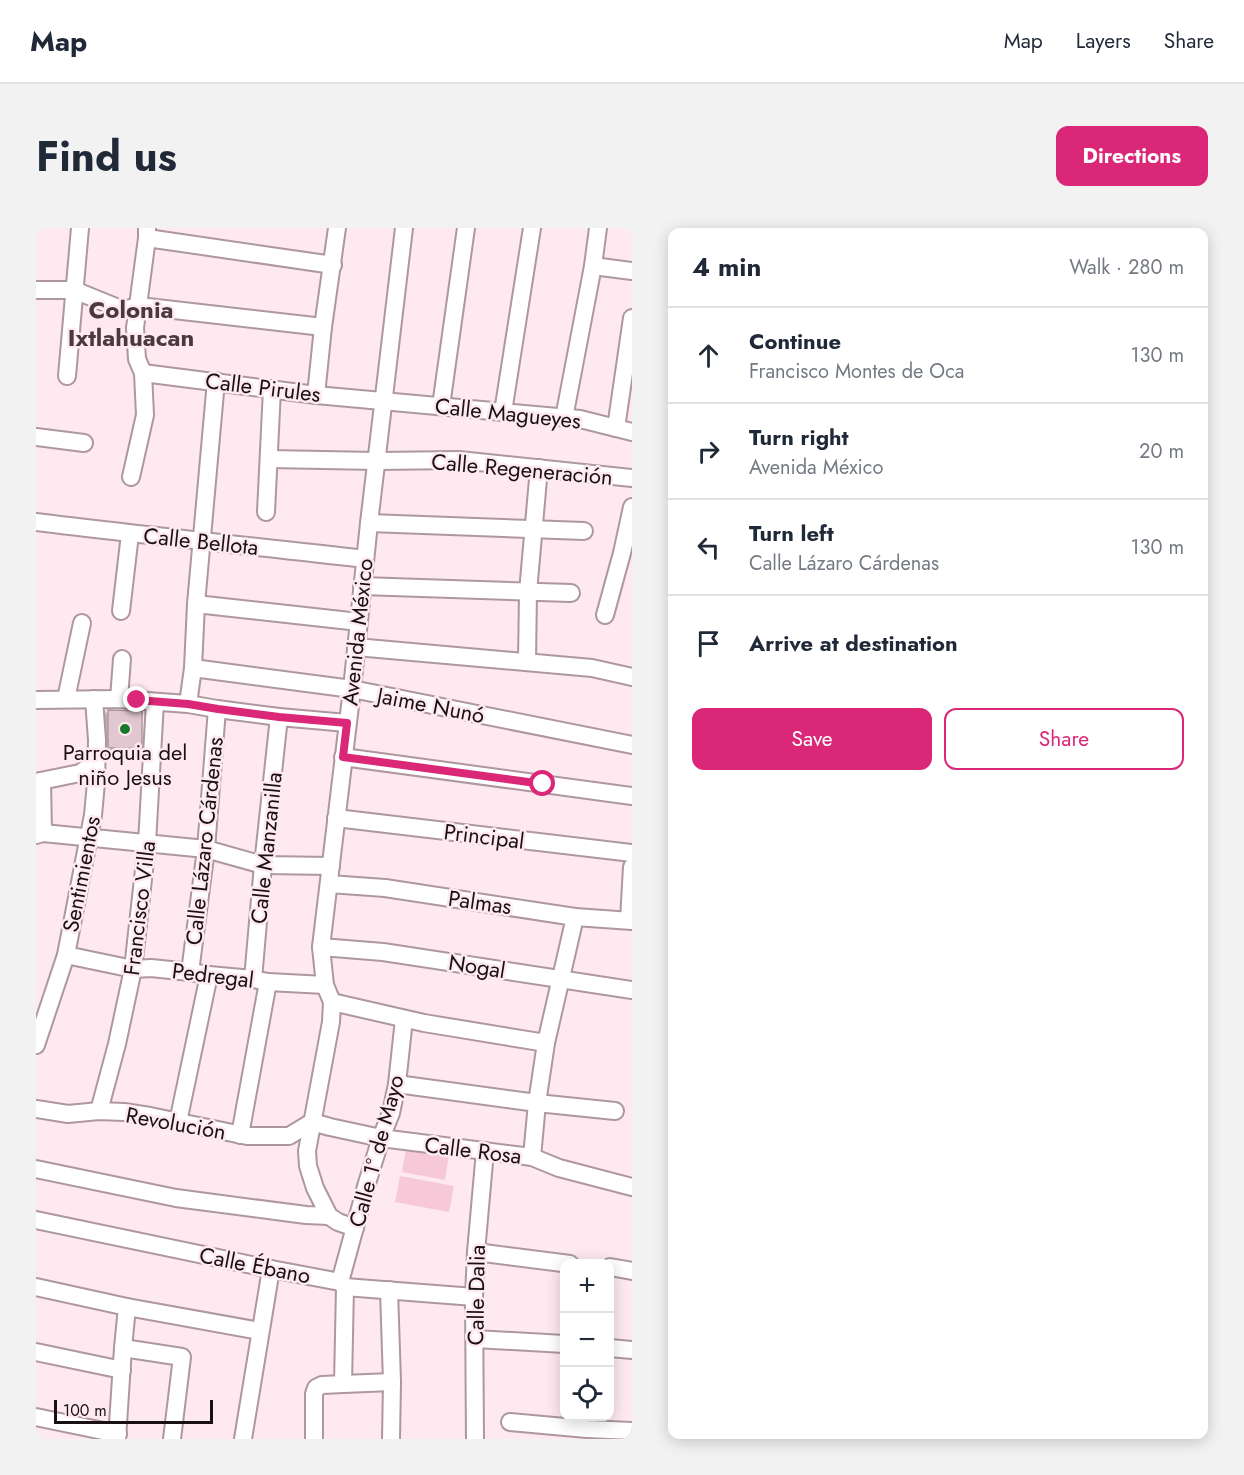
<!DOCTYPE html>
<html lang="en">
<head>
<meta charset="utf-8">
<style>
  :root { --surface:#fff; --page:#f2f2f3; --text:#1f2937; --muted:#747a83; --line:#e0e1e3; --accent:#db2777 }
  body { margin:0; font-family:Jost,sans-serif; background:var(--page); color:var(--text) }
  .controls { position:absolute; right:18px; bottom:18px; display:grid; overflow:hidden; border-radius:12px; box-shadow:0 3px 15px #0003 }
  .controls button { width:54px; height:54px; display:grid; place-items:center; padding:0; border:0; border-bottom:2px solid var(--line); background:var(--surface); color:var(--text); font:30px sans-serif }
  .scale { position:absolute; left:18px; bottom:15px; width:159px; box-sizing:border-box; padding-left:6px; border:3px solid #181013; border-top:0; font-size:16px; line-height:21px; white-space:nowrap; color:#181013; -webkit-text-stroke:4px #fee9f0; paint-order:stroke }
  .stop { position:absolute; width:18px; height:18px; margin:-14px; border:4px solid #db2777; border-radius:50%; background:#fff }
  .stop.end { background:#db2777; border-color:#fff; box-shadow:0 2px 6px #0008 }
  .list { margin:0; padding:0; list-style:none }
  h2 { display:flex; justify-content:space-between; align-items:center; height:78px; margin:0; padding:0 24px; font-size:26px }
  h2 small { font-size:20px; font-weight:400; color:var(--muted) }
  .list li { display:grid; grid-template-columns:39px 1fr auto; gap:18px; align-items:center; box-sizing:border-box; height:96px; padding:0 24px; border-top:2px solid var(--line) }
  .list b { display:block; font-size:22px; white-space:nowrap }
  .list p { margin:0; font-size:20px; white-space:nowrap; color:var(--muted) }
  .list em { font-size:20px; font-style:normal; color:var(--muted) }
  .actions { display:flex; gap:12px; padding:18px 24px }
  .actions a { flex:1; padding:14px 0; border:2px solid var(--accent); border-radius:12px; text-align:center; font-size:21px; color:var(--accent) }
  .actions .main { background:var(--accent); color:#fff }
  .icon { flex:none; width:33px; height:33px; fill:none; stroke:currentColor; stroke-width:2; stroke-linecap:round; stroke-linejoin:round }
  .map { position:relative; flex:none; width:596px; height:1211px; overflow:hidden; border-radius:12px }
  header { display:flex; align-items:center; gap:36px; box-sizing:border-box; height:84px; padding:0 30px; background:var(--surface); border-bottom:2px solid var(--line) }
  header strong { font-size:28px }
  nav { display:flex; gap:33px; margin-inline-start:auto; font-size:21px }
  .intro { display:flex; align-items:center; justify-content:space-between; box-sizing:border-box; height:144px; padding:0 36px }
  h1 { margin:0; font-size:42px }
  .button { padding:15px 27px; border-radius:12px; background:var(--accent); color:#fff; font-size:21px; font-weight:700 }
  main { display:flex; gap:36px; padding:0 36px }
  aside { flex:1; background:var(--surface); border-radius:12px; box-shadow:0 3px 15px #0003 }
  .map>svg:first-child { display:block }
  .green { fill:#f7c8d8 }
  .building { fill:#e1c8d0; stroke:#af98a0; stroke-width:1.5; filter:url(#shadow) }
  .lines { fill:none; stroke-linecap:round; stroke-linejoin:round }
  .minor-casing { stroke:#ae979f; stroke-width:20 }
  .minor { stroke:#fff; stroke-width:16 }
  .route { stroke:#db2777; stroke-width:8 }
  .poi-dot { fill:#15782a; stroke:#fee9f0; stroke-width:2 }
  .labels { text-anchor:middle; stroke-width:5; stroke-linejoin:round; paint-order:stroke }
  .street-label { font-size:22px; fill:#181013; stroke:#fee9f0 }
  .poi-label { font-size:22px; fill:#181013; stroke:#fee9f0 }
  .neighbourhood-label { font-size:24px; font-weight:bold; fill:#4b383f; stroke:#fee9f0 }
</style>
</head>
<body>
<header>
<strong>Map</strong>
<nav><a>Map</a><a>Layers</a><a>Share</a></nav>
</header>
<div class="intro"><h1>Find us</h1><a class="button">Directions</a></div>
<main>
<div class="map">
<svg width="596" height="1211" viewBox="0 0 596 1211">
  <defs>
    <filter id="shadow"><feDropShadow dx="-3" dy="3" stdDeviation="1.5" flood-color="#0004"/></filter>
  </defs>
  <rect width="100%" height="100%" fill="#fee9f0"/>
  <g class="green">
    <polygon points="370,920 413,927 409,952 366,944"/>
    <polygon points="364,948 418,958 413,984 359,974"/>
  </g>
  <polygon class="building" points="72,482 106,483 106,520 72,520"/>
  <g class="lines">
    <g class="minor-casing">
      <g id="minor">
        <polyline points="111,10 297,37"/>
        <polyline points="557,38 596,43"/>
        <polyline points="0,62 38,62 87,82 103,78 287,99"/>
        <polyline points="107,145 280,167 544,191 596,204"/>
        <polyline points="31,148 44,0"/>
        <polyline points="280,167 287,99 301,0"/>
        <polyline points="405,178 430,0"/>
        <polyline points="467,184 496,0"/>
        <polyline points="528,190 557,38 562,0"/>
        <polyline points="580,200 596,90"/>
        <polyline points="0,209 48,215"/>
        <polyline points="233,231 341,233 423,232 596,250"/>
        <polyline points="95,249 109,187 107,145 101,131 99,100 111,10 111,0"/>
        <polyline points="230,284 236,161"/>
        <path d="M0 294C110 308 219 318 329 331"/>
        <polyline points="333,295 548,303"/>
        <polyline points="326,358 535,365"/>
        <polyline points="160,376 323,394"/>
        <polyline points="85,383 94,306"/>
        <polyline points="569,387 586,325 596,279"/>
        <polyline points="320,419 556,440 596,449"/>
        <polyline points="491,433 492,364 503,240"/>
        <polyline points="157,440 316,461 596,517"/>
        <polyline points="30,471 46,395"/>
        <polyline points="83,471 86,431"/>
        <polyline points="0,472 83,471 152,476 181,481 243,489 311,495"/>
        <polyline points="152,476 157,440 160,376 180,153"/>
        <polyline points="307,529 596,568"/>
        <polyline points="6,553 7,605"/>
        <polyline points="0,554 44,545 60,534"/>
        <polyline points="300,590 596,625"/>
        <polyline points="0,607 7,605 170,621 227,637 295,638"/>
        <polyline points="293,656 349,660 539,689 596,693"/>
        <polyline points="593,692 596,639"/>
        <polyline points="285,719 347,724 596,762"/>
        <polyline points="30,727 97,741 115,740 154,744 173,747 217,751 232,754 289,757"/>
        <polyline points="154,744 170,621 181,481"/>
        <polyline points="217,751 227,637 243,489"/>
        <polyline points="296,774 388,795 510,815"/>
        <polyline points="0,817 30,727 57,587 60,555 61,512 58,471"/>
        <polyline points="361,856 501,875 579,883"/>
        <polyline points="0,881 32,886 63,883 88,884 114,888 211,908 253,908 276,894 294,899 345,910 496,929 523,940 596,959"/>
        <polyline points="63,883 81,816 97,741 111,615 119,474"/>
        <polyline points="142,894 173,747"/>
        <polyline points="204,907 232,754"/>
        <polyline points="496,929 501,875 510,815 539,689"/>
        <polyline points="0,941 140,970 270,987 293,988"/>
        <polyline points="0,992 235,1041 304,1054 309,1059 438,1069"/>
        <polyline points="319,1000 302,994 293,988 279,960 272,938 271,923 295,794 296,774 289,757 285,719 316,461 333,295 368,0"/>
        <polyline points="440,1024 534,1036"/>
        <polyline points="574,1039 596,1043"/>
        <polyline points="304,1054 331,955 345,910 355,885 361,856 368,791"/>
        <polyline points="0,1059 91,1079 224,1103"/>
        <polyline points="353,1062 356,1154 355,1211"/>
        <polyline points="439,1111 528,1116"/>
        <polyline points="87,1120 146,1129 136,1211"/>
        <polyline points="574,1120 596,1122"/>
        <polyline points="0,1124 86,1142"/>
        <polyline points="307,1156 356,1154"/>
        <polyline points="0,1189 82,1206"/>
        <polyline points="474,1194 551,1201 596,1203"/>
        <polyline points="81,1211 87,1120 91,1079"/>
        <polyline points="207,1211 235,1041"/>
        <polyline points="278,1211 278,1166 280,1160 286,1157 307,1156 309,1059"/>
        <polyline points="439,1211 438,1069 440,1024 449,923"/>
      </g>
    </g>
    <use href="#minor" class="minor"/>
  </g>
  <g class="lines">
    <polyline class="route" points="101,472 152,476 182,481 243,489 311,495 307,529 507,556"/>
  </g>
  <circle class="poi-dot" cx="89" cy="501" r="6"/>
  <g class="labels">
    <g class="street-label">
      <text transform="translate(227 159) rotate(7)" y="8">Calle Pirules</text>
      <text transform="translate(472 185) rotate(6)" y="8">Calle Magueyes</text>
      <text transform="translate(486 241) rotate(5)" y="8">Calle Regeneración</text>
      <text transform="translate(165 313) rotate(6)" y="8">Calle Bellota</text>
      <text transform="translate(321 404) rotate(-84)" y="8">Avenida México</text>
      <text transform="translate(395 477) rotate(11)" y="8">Jaime Nunó</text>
      <text transform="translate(448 608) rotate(7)" y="8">Principal</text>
      <text transform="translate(168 613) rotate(-84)" y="8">Calle Lázaro Cárdenas</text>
      <text transform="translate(230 620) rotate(-84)" y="8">Calle Manzanilla</text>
      <text transform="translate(45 646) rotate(-79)" y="8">Sentimientos</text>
      <text transform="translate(444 674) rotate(8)" y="8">Palmas</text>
      <text transform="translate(103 680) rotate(-83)" y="8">Francisco Villa</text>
      <text transform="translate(441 738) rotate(9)" y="8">Nogal</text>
      <text transform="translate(177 747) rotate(7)" y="8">Pedregal</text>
      <text transform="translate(140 895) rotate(10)" y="8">Revolución</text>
      <text transform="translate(437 922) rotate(7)" y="8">Calle Rosa</text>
      <text transform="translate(340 923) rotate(-75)" y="8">Calle 1º de Mayo</text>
      <text transform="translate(219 1037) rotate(11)" y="8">Calle Ébano</text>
      <text transform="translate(440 1067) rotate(-89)" y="8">Calle Dalia</text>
    </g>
    <g class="poi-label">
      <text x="89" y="532">Parroquia del<tspan x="89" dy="25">niño Jesus</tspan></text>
    </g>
    <g class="neighbourhood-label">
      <text x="95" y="90">Colonia<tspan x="95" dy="28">Ixtlahuacan</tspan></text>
    </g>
  </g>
</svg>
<div class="controls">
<button>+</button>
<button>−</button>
<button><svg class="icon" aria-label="locate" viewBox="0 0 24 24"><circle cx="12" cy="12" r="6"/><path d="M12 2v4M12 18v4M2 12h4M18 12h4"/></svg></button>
</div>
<div class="scale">100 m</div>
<div class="stop" style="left:507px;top:556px"></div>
<div class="stop end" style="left:101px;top:472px"></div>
</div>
<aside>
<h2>4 min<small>Walk · 280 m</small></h2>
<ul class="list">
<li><svg class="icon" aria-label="ahead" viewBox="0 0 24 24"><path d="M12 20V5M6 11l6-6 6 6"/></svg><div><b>Continue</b><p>Francisco Montes de Oca</p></div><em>130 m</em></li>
<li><svg class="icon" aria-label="right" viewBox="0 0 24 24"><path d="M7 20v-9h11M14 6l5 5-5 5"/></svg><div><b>Turn right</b><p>Avenida México</p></div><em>20 m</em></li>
<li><svg class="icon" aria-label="left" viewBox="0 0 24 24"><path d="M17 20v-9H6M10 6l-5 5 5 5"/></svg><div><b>Turn left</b><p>Calle Lázaro Cárdenas</p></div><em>130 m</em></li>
<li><svg class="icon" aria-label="arrive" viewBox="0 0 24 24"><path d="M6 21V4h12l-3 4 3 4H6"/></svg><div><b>Arrive at destination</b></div></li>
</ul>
<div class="actions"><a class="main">Save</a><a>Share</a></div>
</aside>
</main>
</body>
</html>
